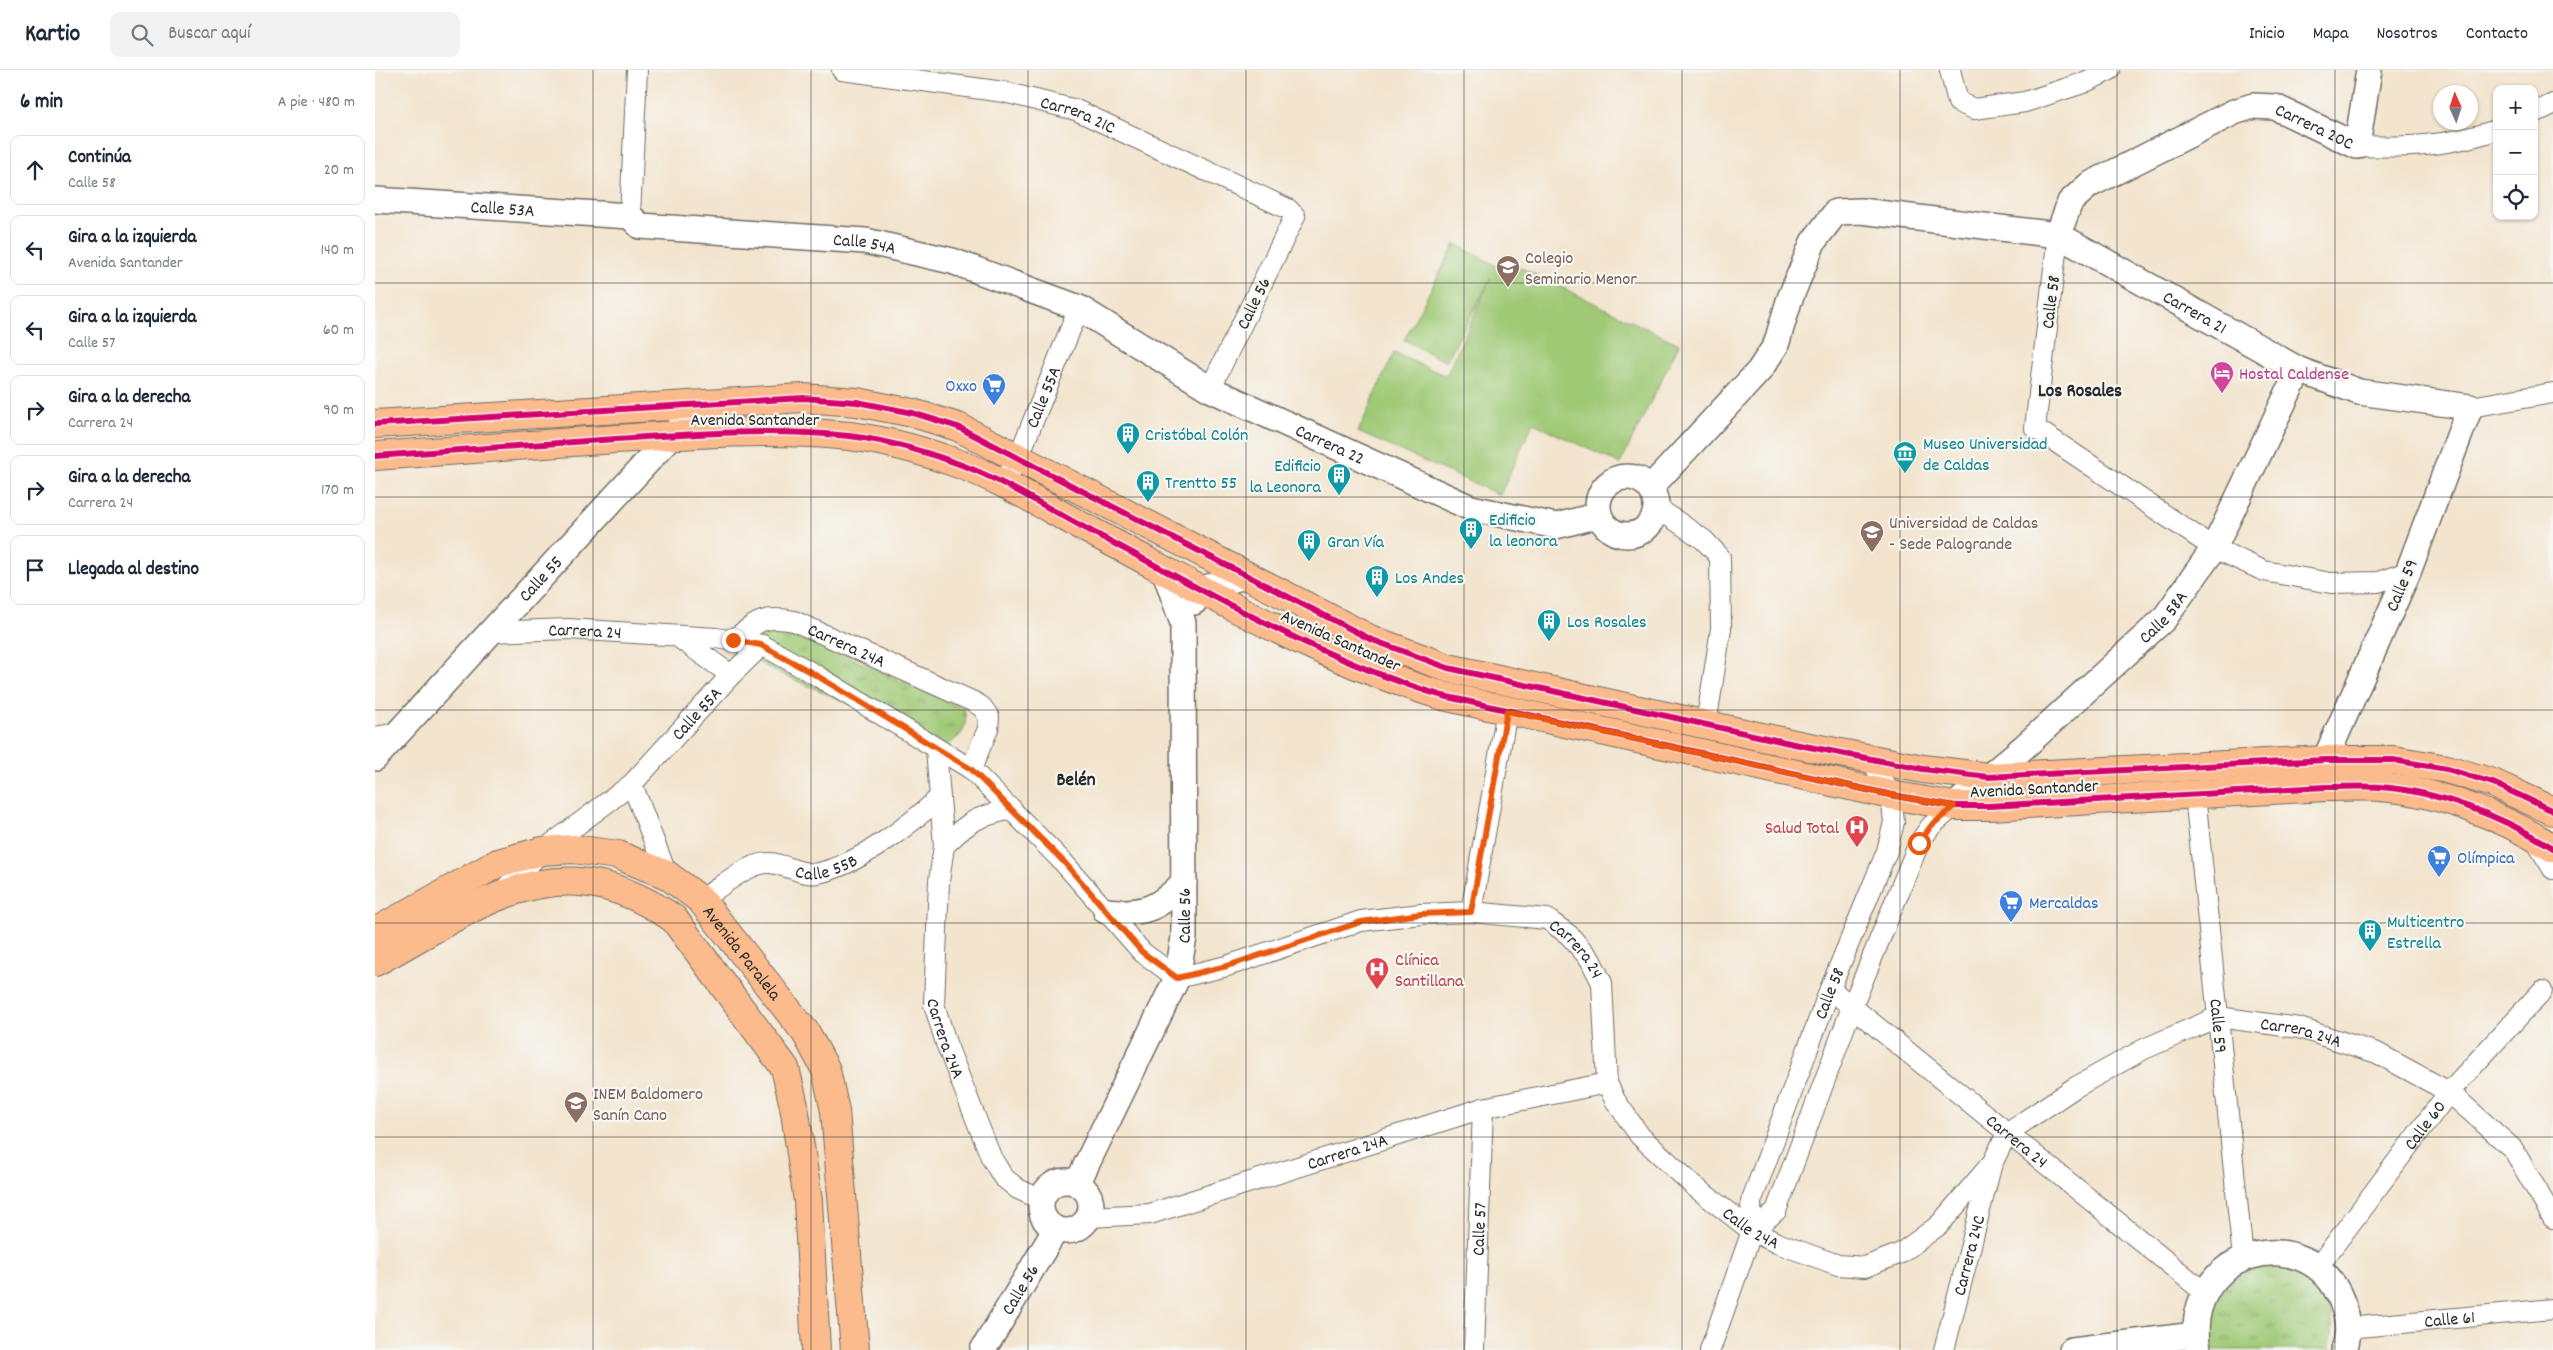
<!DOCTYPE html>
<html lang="es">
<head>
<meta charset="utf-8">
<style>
  :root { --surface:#fff; --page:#f2f2f3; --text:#1f2937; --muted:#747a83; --line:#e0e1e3 }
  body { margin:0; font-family:Dekko,sans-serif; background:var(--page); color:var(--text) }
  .controls { position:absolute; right:15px; top:15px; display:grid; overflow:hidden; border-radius:10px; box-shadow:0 1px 4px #0004 }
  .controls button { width:45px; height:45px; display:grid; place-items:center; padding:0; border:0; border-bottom:1px solid var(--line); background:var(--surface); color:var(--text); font:25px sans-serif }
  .compass { position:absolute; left:2058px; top:15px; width:45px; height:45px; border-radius:50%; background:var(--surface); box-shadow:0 1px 4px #0004; rotate:357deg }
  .stop { position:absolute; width:15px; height:15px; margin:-11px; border:4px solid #ea580c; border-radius:50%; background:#fff }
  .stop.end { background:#ea580c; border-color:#fff; box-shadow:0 1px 5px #0008 }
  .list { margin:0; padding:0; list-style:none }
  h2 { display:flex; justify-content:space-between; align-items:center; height:65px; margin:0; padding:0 20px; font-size:21px }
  h2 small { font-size:16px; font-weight:400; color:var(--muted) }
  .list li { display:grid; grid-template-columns:32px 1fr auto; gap:15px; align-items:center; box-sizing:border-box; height:70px; margin:0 10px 10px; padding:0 10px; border:1px solid var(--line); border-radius:10px }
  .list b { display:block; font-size:19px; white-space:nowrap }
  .list p { margin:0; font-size:16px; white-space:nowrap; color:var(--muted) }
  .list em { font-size:16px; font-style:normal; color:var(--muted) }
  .icon { flex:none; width:28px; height:28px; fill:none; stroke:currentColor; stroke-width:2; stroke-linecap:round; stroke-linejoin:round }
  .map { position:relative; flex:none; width:2178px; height:1280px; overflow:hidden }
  header { display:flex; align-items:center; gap:30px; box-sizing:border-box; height:70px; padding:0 25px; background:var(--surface); border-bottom:1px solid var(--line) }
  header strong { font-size:24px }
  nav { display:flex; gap:28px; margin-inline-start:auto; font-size:18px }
  .search { width:350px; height:45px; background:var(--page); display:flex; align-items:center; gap:12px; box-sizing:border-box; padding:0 18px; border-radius:10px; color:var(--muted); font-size:19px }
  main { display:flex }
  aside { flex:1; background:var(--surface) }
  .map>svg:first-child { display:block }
  .grass { fill:#9fc975; stroke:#657a50 }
  .park { fill:url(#park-tufts); stroke:#657a50 }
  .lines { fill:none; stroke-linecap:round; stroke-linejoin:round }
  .minor-casing { stroke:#716c64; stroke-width:22 }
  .tertiary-casing { stroke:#716c64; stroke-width:28 }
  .primary-casing { stroke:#716c64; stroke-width:30 }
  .minor { stroke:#fff; stroke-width:20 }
  .tertiary { stroke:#fff; stroke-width:25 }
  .primary { stroke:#fbbb8c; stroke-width:28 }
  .cycleway-casing { stroke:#f6f6f2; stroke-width:9 }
  .cycleway { stroke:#d6006c; stroke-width:6 }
  .route { stroke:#ea580c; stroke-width:6 }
  .grid { fill:none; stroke:#2b2b2b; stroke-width:1; stroke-opacity:0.55 }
  .labels { text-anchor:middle; stroke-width:4.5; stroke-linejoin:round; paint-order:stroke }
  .street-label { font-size:18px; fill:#2b2b2b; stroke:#f6f6f2 }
  .education-label { font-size:18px; fill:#785e54; stroke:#f6f6f2; text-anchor:start }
  .hotel-label { font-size:18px; fill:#b23c85; stroke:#f6f6f2; text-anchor:start }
  .shop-label { font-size:18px; fill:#366cbe; stroke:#f6f6f2; text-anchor:start }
  .culture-label { font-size:18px; fill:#0d838f; stroke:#f6f6f2; text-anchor:start }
  .health-label { font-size:18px; fill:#be3a42; stroke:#f6f6f2; text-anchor:end }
  .neighbourhood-label { font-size:19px; font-weight:bold; fill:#2b2b2b; stroke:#f6f6f2 }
</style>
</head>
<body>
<header>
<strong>Kartio</strong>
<div class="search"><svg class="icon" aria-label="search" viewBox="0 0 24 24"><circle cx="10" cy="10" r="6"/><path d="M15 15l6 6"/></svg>Buscar aquí</div>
<nav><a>Inicio</a><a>Mapa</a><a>Nosotros</a><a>Contacto</a></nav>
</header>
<main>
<aside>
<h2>6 min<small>A pie · 480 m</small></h2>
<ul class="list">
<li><svg class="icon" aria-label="ahead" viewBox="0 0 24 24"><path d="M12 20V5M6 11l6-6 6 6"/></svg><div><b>Continúa</b><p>Calle 58</p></div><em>20 m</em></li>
<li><svg class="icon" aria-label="left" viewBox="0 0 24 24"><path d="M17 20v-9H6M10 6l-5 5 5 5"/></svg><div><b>Gira a la izquierda</b><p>Avenida Santander</p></div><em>140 m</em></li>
<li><svg class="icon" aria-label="left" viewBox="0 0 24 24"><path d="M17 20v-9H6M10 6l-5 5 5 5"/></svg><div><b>Gira a la izquierda</b><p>Calle 57</p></div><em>60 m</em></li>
<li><svg class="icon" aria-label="right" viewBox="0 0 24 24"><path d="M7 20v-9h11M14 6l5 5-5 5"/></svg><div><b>Gira a la derecha</b><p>Carrera 24</p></div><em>90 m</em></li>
<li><svg class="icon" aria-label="right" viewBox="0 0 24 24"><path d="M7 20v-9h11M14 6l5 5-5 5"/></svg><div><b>Gira a la derecha</b><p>Carrera 24</p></div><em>170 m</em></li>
<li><svg class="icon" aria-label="arrive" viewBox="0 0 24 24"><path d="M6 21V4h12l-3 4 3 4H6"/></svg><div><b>Llegada al destino</b></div></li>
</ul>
</aside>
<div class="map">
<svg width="2178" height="1280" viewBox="0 0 2178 1280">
  <defs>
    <pattern id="park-tufts" width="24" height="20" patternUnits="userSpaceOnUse" patternTransform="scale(1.25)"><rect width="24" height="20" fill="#9fc975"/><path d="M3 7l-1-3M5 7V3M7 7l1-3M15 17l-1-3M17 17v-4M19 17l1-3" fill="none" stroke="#82a360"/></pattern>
  </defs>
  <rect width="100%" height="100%" fill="#f6f6f2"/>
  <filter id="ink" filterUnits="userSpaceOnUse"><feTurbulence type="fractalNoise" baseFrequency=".02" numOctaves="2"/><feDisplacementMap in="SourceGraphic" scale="10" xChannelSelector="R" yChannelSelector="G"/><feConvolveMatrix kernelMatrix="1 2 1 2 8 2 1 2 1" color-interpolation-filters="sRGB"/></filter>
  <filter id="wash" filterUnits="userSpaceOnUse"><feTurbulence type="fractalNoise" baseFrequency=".0096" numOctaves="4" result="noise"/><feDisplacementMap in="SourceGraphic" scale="20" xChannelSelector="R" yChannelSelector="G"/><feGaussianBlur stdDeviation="1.12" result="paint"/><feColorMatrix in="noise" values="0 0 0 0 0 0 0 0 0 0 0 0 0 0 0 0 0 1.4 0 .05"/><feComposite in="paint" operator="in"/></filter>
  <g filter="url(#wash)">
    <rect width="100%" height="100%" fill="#f3e4cd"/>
    <polygon class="grass" points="1080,174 1122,196 1128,189 1304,274 1245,394 1158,353 1125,425 983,362 1019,283 1071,306 1116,208 1071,292 1029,270"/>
    <g class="park">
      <path d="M398 558 412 559 589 639C594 656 587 668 570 675L395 599 384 592 377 579C381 565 383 561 398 558Z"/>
      <path d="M1901 1197C1909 1199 1917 1200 1924 1203 1954 1217 1963 1251 1954 1280H1838C1826 1249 1845 1208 1878 1200 1885 1198 1894 1198 1901 1197Z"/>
    </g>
  </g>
  <g filter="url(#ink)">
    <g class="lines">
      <g class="minor-casing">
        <g id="minor">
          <path id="s1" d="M467 0 629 22 701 40 913 139 920 146 835 319"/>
          <polyline points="1575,0 1583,32 1599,39 1650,32 1708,13 1735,0"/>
          <polyline points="2159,43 2178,34"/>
          <path d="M1982 76C2036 78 2070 76 2122 60"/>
          <polyline points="255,146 262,0"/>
          <polyline points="1683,165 1660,358 1839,478 1889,501 1956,513 2003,512 2033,502"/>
          <polyline points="2095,337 2178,323"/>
          <path id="s2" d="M628 414 643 388 704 238"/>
          <polyline points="1281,437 1329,470 1345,487 1346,559 1331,654"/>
          <path id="s3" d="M116 562 193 559 341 568 387 575 439 604 596 699 689 793 767 882 802 908 852 896 986 851 1046 844 1096 842 1172 849 1194 865 1215 889 1227 913 1232 1013 1240 1030 1265 1066 1319 1116 1377 1161 1402 1173 1463 1195 1490 1197 1526 1183 1564 1155 1618 1092 1632 1063 1699 1018 1769 979 1843 947 1924 958 2002 983 2074 1022 2138 1079 2178 1148"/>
          <polyline points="303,567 356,605"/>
          <path id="s4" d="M358 570C382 552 388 545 419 551L599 632 607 637 614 647 613 659 596 699"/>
          <polyline points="0,667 22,663"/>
          <path id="s5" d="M561 679 569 776 564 811 559 934 571 973 616 1087 628 1107 643 1119 667 1130"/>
          <polyline points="257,714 292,805"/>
          <path id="s6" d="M1820 725 1868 1188"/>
          <polyline points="2159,768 2178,799"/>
          <path d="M569 776C595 750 601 747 637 739"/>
          <path id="s7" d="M125 824 167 781 257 714 356 605 387 575"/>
          <path id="s8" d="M326 830C344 818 375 791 395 793 410 794 428 806 443 803 483 795 535 755 565 727"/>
          <polyline points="1096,842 1132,641"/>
          <path id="s9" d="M1455 919 1829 1222"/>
          <path id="s10" d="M713 1147 775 1144 1108 1038 1232 1013"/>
          <polyline points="1377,1161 1401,1141 1477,937 1544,773 1556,756 1579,736"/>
          <path id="s11" d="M1942 1198 2074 1022 2167 921"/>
          <path id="s12" d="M1973 1258 2178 1239"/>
          <path id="s13" d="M1099 1280 1108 1038"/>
          <path id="s14" d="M1335 1280 1377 1161 1376 1132 1455 919 1512 781 1519 752 1516 725 1497 691"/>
          <path id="s15" d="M1569 1280 1616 1097"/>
        </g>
      </g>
      <g class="tertiary-casing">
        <g id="tertiary">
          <path id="s16" d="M0 130 255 146 265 156 490 171 577 191 704 238 835 319 1096 438 1181 456 1224 445"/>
          <path id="s17" d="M1683 165 1695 132 1714 115 1859 42 1878 36 1900 37 1982 76 1994 0"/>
          <circle cx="1252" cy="436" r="29"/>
          <path id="s18" d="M1275 418 1384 301 1401 275 1414 231 1438 172 1461 142 1486 141 1683 165 1924 300 1984 322 2095 337 2033 502 1950 690"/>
          <polyline points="819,532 824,520 872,505"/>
          <path id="s19" d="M0 688 297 365 332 333"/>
          <path id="s20" d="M1579 736 1649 677 1789 549 1839 478 1924 300"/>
          <path d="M731 841C767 845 784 839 809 812"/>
          <circle cx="691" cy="1136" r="25"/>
          <path id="s21" d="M702 1114 802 908 809 867 808 553 789 499"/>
          <path id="s22" d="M608 1280 681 1159"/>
          <polyline points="1697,1280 1820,1265"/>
          <path d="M1823 1280C1804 1180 1935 1146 1967 1232 1973 1247 1975 1264 1969 1280"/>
        </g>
      </g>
      <g class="primary-casing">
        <g id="primary">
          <polyline points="0,354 428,328 482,332 538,343 583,357 995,569 1073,598 1419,674 1548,699 1613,707 1950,690 2018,690 2072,699 2118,713 2178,741"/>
          <path d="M0 386C75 381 151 375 226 370 304 365 385 358 463 365 503 368 546 380 584 394 628 410 669 436 710 458 827 519 941 588 1068 626L1516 725 1579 736H1614L1951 717C1969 717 1987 716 2005 717 2063 721 2129 747 2178 778"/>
          <path id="s23" d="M0 862 123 793 167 781 198 779 243 785 292 805 326 830 431 963 451 1000 460 1041 480 1280"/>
          <path d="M0 892C106 835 182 768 299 849L410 998 419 1036 433 1131 441 1280"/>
        </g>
      </g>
      <use href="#minor" class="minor"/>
      <use href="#tertiary" class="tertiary"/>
      <use href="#primary" class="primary"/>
      <g class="cycleway-casing">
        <g id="cycleway">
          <polyline points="0,354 428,328 482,332 538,343 583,357 995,569 1073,598 1419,674 1548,699 1613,707 1950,690 2018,690 2072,699 2118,713 2178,741"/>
          <path d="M0 386C75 381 151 375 226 370 304 365 385 358 463 365 503 368 546 380 584 394 628 410 669 436 710 458 827 519 941 588 1068 626L1516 725 1579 736H1614L1951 717C1969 717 1987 716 2005 717 2063 721 2129 747 2178 778"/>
        </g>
      </g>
      <use href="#cycleway" class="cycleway"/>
    </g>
  </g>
  <g class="lines" filter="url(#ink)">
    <polyline class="route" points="358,570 386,575 439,604 596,699 689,792 767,882 802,908 852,896 986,852 1046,844 1096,842 1132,641 1516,725 1579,736 1556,756 1544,773"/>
  </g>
  <path class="grid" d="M218 0V1280M436 0V1280M653 0V1280M871 0V1280M1089 0V1280M1307 0V1280M1525 0V1280M1742 0V1280M1960 0V1280M0 213H2178M0 427H2178M0 640H2178M0 853H2178M0 1067H2178"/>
  <defs>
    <g id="school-pin" transform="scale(1.25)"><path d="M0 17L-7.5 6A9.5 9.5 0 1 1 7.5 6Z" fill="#8d6e63" stroke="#f6f6f2"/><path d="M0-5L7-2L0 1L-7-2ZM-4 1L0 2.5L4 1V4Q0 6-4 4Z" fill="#fff"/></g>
    <g id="hotel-pin" transform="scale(1.25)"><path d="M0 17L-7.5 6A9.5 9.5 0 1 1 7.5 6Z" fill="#d1479c" stroke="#f6f6f2"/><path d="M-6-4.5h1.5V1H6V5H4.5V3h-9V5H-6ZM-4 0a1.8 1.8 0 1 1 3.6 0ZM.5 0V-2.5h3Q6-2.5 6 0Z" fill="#fff"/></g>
    <g id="supermarket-pin" transform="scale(1.25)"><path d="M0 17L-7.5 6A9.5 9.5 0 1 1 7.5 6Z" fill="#3f7fe0" stroke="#f6f6f2"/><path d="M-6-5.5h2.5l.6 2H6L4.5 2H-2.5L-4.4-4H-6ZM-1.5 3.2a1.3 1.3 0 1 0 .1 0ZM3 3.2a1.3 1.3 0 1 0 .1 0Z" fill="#fff"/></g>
    <g id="building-pin" transform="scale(1.25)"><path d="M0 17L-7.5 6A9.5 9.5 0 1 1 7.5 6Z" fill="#0f9aa8" stroke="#f6f6f2"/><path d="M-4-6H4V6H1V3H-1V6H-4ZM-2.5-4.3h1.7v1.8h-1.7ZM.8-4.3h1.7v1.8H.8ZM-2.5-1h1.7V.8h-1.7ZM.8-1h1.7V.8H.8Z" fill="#fff"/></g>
    <g id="museum-pin" transform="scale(1.25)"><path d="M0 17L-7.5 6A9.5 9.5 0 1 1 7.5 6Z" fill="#0f9aa8" stroke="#f6f6f2"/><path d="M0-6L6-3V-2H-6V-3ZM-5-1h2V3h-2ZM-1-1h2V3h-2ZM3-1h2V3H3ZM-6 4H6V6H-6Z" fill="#fff"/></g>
    <g id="university-pin" transform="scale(1.25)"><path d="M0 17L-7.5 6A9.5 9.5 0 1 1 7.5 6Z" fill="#8d6e63" stroke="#f6f6f2"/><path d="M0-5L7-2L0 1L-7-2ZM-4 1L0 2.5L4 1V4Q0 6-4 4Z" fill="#fff"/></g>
    <g id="hospital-pin" transform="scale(1.25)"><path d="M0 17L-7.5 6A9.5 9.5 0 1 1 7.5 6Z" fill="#e0444e" stroke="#f6f6f2"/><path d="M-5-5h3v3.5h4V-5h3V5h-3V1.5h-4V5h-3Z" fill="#fff"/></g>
  </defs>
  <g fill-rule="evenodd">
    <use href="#school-pin" x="1133" y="197"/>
    <use href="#hotel-pin" x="1847" y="303"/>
    <use href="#supermarket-pin" x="619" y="315"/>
    <use href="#building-pin" x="753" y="364"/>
    <use href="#museum-pin" x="1530" y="383"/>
    <use href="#building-pin" x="964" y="405"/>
    <use href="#building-pin" x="773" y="412"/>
    <use href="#building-pin" x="1096" y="459"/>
    <use href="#university-pin" x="1497" y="462"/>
    <use href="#building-pin" x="934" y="471"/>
    <use href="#building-pin" x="1002" y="507"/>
    <use href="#building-pin" x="1174" y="551"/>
    <use href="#hospital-pin" x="1482" y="757"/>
    <use href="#supermarket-pin" x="2064" y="787"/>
    <use href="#supermarket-pin" x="1636" y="832"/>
    <use href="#building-pin" x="1995" y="861"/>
    <use href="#hospital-pin" x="1002" y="899"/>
    <use href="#school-pin" x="201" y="1033"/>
  </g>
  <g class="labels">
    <g class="street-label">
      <text dy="6" stroke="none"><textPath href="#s1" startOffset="241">Carrera 21C</textPath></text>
      <text dy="6" stroke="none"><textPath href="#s17" startOffset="309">Carrera 20C</textPath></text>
      <text dy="6" stroke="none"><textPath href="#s16" startOffset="128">Calle 53A</textPath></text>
      <text dy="6" stroke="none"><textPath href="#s16" startOffset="495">Calle 54A</textPath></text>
      <text transform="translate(1675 232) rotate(-83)" y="6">Calle 58</text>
      <text transform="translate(878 233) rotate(-64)" y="6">Calle 56</text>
      <text dy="6" stroke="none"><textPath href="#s18" startOffset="719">Carrera 21</textPath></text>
      <text dy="6" stroke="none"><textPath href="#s2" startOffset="96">Calle 55A</textPath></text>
      <text x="380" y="355">Avenida Santander</text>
      <text dy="6" stroke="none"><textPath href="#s16" startOffset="1006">Carrera 22</textPath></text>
      <text dy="6" stroke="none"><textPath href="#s19" startOffset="244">Calle 55</textPath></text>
      <text transform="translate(2026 515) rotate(-67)" y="6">Calle 59</text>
      <text dy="6" stroke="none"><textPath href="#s20" startOffset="282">Calle 58A</textPath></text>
      <text dy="6" stroke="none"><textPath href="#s3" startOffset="94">Carrera 24</textPath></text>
      <text transform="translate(966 570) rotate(24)" y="6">Avenida Santander</text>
      <text dy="6" stroke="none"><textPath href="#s4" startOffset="125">Carrera 24A</textPath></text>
      <text dy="6" stroke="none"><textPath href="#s7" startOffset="268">Calle 55A</textPath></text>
      <text transform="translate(1659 718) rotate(-3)" y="6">Avenida Santander</text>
      <text dy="6" stroke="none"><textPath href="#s8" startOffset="138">Calle 55B</textPath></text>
      <text dy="6" stroke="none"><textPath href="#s21" startOffset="292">Calle 56</textPath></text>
      <text dy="6" stroke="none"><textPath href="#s3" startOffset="1231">Carrera 24</textPath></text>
      <text dy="6" stroke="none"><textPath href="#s23" startOffset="425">Avenida Paralela</textPath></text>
      <text dy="6" stroke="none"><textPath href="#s14" startOffset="378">Calle 58</textPath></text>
      <text dy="6" stroke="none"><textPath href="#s6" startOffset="232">Calle 59</textPath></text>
      <text dy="6" stroke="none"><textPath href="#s3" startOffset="2231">Carrera 24A</textPath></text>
      <text dy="6" stroke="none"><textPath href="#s5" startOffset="292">Carrera 24A</textPath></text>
      <text dy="6" stroke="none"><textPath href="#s11" startOffset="179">Calle 60</textPath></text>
      <text dy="6" stroke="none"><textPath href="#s9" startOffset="241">Carrera 24</textPath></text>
      <text dy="6" stroke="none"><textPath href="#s10" startOffset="269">Carrera 24A</textPath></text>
      <text dy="6" stroke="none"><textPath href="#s3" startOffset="1582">Calle 24A</textPath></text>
      <text dy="6" stroke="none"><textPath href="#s13" startOffset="121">Calle 57</textPath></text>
      <text dy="6" stroke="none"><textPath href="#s15" startOffset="98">Carrera 24C</textPath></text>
      <text dy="6" stroke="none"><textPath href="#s22" startOffset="71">Calle 56</textPath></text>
      <text dy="6" stroke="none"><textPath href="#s12" startOffset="102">Calle 61</textPath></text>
    </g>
    <g class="education-label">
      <text x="1150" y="193">Colegio<tspan x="1150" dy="21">Seminario Menor</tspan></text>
      <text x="1514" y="458">Universidad de Caldas<tspan x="1514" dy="21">- Sede Palogrande</tspan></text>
      <text x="218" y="1029">INEM Baldomero<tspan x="218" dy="21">Sanín Cano</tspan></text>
    </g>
    <g class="hotel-label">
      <text x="1864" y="309">Hostal Caldense</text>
    </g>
    <g class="shop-label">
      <text x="602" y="321" text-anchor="end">Oxxo</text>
      <text x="2082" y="793">Olímpica</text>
      <text x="1654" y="838">Mercaldas</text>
    </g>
    <g class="culture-label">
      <text x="770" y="370">Cristóbal Colón</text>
      <text x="1548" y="379">Museo Universidad<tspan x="1548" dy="21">de Caldas</tspan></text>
      <text x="946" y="401" text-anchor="end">Edificio<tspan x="946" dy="21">la Leonora</tspan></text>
      <text x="790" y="418">Trentto 55</text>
      <text x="1114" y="455">Edificio<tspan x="1114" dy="21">la leonora</tspan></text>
      <text x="952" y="477">Gran Vía</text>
      <text x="1020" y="513">Los Andes</text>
      <text x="1192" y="557">Los Rosales</text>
      <text x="2012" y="857">Multicentro<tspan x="2012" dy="21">Estrella</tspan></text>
    </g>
    <g class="health-label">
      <text x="1464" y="763">Salud Total</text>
      <text x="1020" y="895" text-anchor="start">Clínica<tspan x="1020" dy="21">Santillana</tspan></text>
    </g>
    <g class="neighbourhood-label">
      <text x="1705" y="326">Los Rosales</text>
      <text x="701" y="715">Belén</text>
    </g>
  </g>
</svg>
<div class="controls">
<button>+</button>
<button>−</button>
<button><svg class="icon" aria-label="locate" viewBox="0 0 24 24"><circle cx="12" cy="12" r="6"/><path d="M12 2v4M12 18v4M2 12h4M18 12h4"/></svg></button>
</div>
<svg class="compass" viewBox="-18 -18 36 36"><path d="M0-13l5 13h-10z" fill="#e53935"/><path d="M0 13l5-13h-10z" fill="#747a83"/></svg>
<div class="stop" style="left:1544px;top:773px"></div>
<div class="stop end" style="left:358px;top:570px"></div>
</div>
</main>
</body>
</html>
